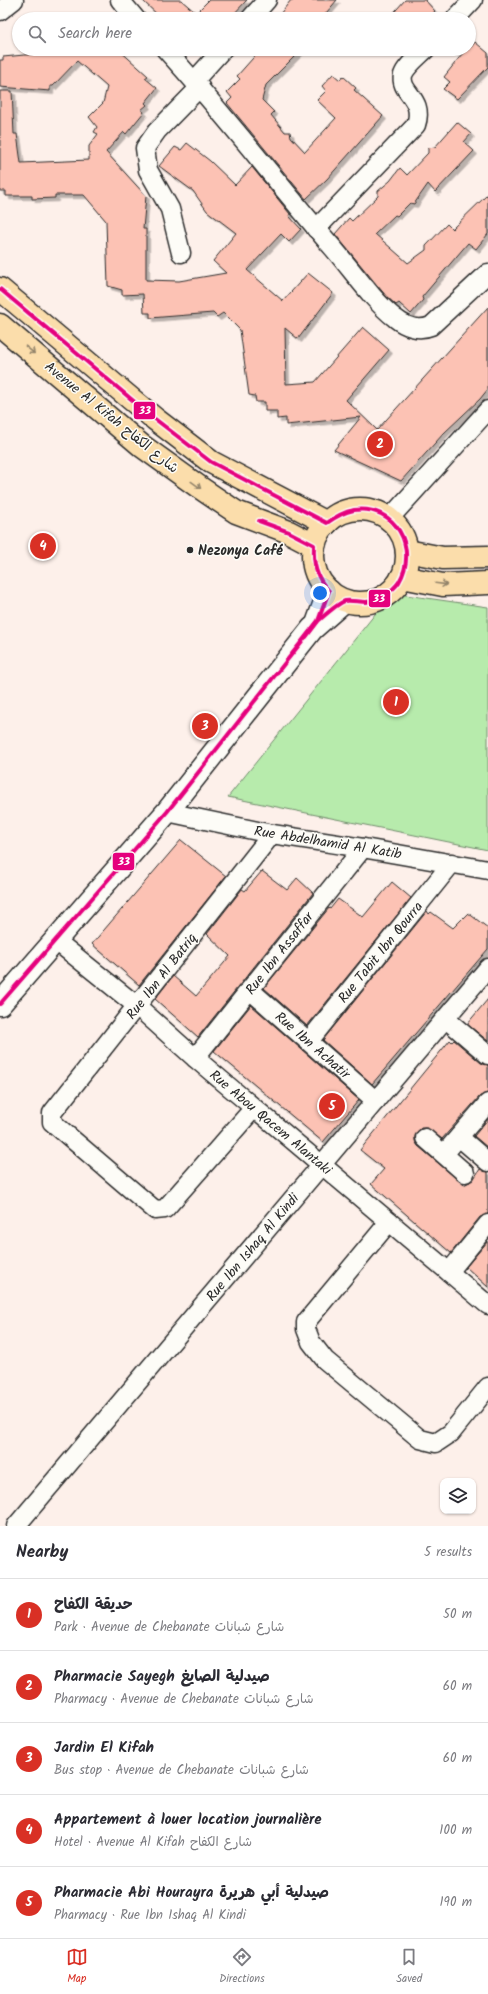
<!DOCTYPE html>
<html lang="en">
<head>
<meta charset="utf-8">
<style>
  :root { --surface:#fff; --page:#f2f2f3; --text:#2b2b33; --muted:#7c7c81; --line:#e1e1e2; --accent:#d93025 }
  body { margin:0; font-family:Kalam,"Playpen Sans Arabic",sans-serif; background:var(--page); color:var(--text) }
  .controls { position:absolute; right:12px; bottom:12px; display:grid; overflow:hidden; border-radius:8px; box-shadow:0 1px 3px #0004 }
  .controls button { width:36px; height:36px; display:grid; place-items:center; padding:0; border:0; border-bottom:1px solid var(--line); background:var(--surface); color:var(--text); font:20px sans-serif }
  .you { position:absolute; left:320px; top:593px; width:14px; height:14px; margin:-10px; border:3px solid #fff; border-radius:50%; background:#1a73e8; box-shadow:0 0 0 6px #1a73e833 }
  .badge { display:grid; place-items:center; width:26px; height:26px; border-radius:50%; background:var(--accent); color:#fff; font-size:13px; font-weight:700 }
  .pin { position:absolute; translate:-50% -50%; border:2px solid #fff; box-shadow:0 1px 4px #0006 }
  .list { margin:0; padding:0; list-style:none }
  h2 { display:flex; justify-content:space-between; align-items:center; height:52px; margin:0; padding:0 16px; font-size:17px }
  h2 small { font-size:13px; font-weight:400; color:var(--muted) }
  .list li { display:grid; grid-template-columns:26px 1fr auto; gap:12px; align-items:center; box-sizing:border-box; height:72px; padding:0 16px; border-top:1px solid var(--line) }
  .list b { display:block; font-size:15px; white-space:nowrap }
  .list p { margin:0; font-size:13px; white-space:nowrap; color:var(--muted) }
  .list em { font-size:13px; font-style:normal; color:var(--muted) }
  .icon { flex:none; width:22px; height:22px; fill:none; stroke:currentColor; stroke-width:2; stroke-linecap:round; stroke-linejoin:round }
  .map { position:relative; flex:none; width:488px; height:1526px; overflow:hidden }
  .search { position:absolute; background:var(--surface); box-shadow:0 1px 3px #0004; left:12px; right:12px; top:12px; height:44px; display:flex; align-items:center; gap:10px; box-sizing:border-box; padding:0 14px; border-radius:22px; color:var(--muted); font-size:15px }
  .sheet { height:412px; background:var(--surface) }
  nav { display:flex; justify-content:space-around; align-items:center; box-sizing:border-box; height:56px; border-top:1px solid var(--line); background:var(--surface); font-size:11px; color:var(--muted) }
  nav a { display:grid; justify-items:center; gap:2px }
  nav .on { color:var(--accent) }
  .map>svg:first-child { display:block }
  .green { fill:#b7ebac; stroke:#718b6c }
  .building { fill:#fcc2b4; stroke:#2b2b2b; filter:url(#shadow) }
  .lines { fill:none; stroke-linecap:round; stroke-linejoin:round }
  .street-casing { stroke:#2b2b2b; stroke-width:21 }
  .secondary-casing { stroke:#2b2b2b; stroke-width:25 }
  .primary-casing { stroke:#2b2b2b; stroke-width:25 }
  .street { stroke:#fdfcf7; stroke-width:18 }
  .secondary { stroke:#fdfcf7; stroke-width:22 }
  .primary { stroke:#fbddab; stroke-width:22 }
  .bus-1-casing { stroke:#fdfcf7; stroke-width:7 }
  .bus-1 { stroke:#e5007d; stroke-width:4 }
  .oneway { stroke:#93846b }
  .poi-dot { fill:#2b2b2b; stroke:#fdfcf7; stroke-width:1.5 }
  .labels { text-anchor:middle; stroke-width:3; stroke-linejoin:round; paint-order:stroke }
  .street-label { font-size:14px; fill:#2b2b2b; stroke:#fdfcf7 }
  .poi-label { font-size:14px; font-weight:bold; fill:#2b2b2b; stroke:#fdfcf7; text-anchor:start }
  .line-badge { stroke:#fdfcf7; stroke-width:1.5 }
  .badge-label { font-size:11px; text-anchor:middle; font-weight:bold; fill:#fff }
</style>
</head>
<body>
<div class="map">
<svg width="488" height="1526" viewBox="0 0 488 1526">
  <defs>
    <filter id="shadow"><feDropShadow dx="3.5" dy="3.5" stdDeviation="0" flood-color="#0004"/></filter>
  </defs>
  <rect width="100%" height="100%" fill="#fdf0ea"/>
  <filter id="ink" filterUnits="userSpaceOnUse"><feTurbulence type="fractalNoise" baseFrequency=".025" numOctaves="2"/><feDisplacementMap in="SourceGraphic" scale="8" xChannelSelector="R" yChannelSelector="G"/><feConvolveMatrix kernelMatrix="1 2 1 2 8 2 1 2 1" color-interpolation-filters="sRGB"/></filter>
  <g filter="url(#ink)">
    <polygon class="green" points="392,593 488,607 488,850 228,797"/>
    <g class="building">
      <polygon points="142,0 181,0 196,13 209,0 247,0 229,19 162,19"/>
      <polygon points="291,0 337,0 321,19 276,19"/>
      <polygon points="405,0 425,0 435,11 427,19 388,19"/>
      <polygon points="475,42 488,53 488,67 457,99 443,89 450,82 444,77 466,49 469,49 469,46 471,47"/>
      <polygon points="39,49 118,49 148,76 145,78 157,88 145,103 147,105 141,110 144,112 126,134 124,132 106,152 146,196 143,229 146,229 146,280 179,281 226,273 213,261 236,233 207,211 193,191 159,166 175,147 181,150 187,143 210,161 235,185 252,167 290,214 289,216 301,229 289,242 281,234 247,270 283,301 308,273 333,293 298,339 285,328 286,384 315,382 363,327 389,350 346,400 377,430 488,307 488,389 480,399 444,433 401,481 334,450 361,417 286,425 286,418 277,419 277,411 265,411 265,402 256,402 255,396 249,395 240,330 223,313 217,317 213,313 150,318 150,313 144,313 143,294 122,295 122,290 108,286 106,221 84,195 55,195 55,198 32,199 32,196 6,196 6,191 0,191 0,91 12,91 14,134 17,134 21,163 89,160 89,146 98,134 94,132 97,127 89,117 103,103 107,87 77,61 53,86 50,86 50,91 0,87 0,60 3,60 3,57 35,54"/>
      <polygon points="261,49 302,49 266,85 262,100 274,112 271,115 285,132 290,132 291,137 305,152 336,118 317,100 326,91 322,86 333,74 340,80 343,76 356,88 354,90 383,116 327,179 306,199 227,103 232,98 227,92 240,79 237,76"/>
      <polygon points="457,122 471,134 464,142 474,151 435,192 428,184 414,204 410,203 397,216 395,215 375,234 408,263 426,250 426,246 447,224 452,229 488,194 488,234 476,249 468,243 422,297 423,300 411,314 399,303 396,305 386,296 335,234 349,218 352,221 378,196 378,191 390,181 400,168 407,175 428,153 428,148 435,147"/>
      <polygon points="181,840 226,876 139,985 92,944"/>
      <polygon points="262,871 287,890 297,878 313,893 198,1037 155,999 173,976 196,996 230,956 207,934 242,889 245,891"/>
      <polygon points="392,882 411,898 307,1026 264,988 329,908 330,909 338,899 363,917"/>
      <polygon points="427,911 429,914 431,912 453,928 468,913 488,928 488,949 372,1084 323,1040"/>
      <polygon points="488,999 488,1041 467,1024"/>
      <polygon points="251,1005 359,1100 323,1142 214,1051"/>
      <polygon points="450,1040 452,1042 454,1040 481,1063 488,1065 488,1093 480,1096 442,1139 427,1128 421,1128 415,1136 415,1141 418,1146 464,1185 473,1180 480,1169 488,1172 488,1214 480,1217 451,1253 371,1184 384,1169 360,1150"/>
      <polygon points="488,1119 488,1148 474,1136"/>
      <polygon points="488,1241 488,1287 466,1267"/>
    </g>
    <g class="lines">
      <g class="street-casing">
        <g id="street">
          <polyline points="120,0 136,19"/>
          <polyline points="0,11 14,0"/>
          <polyline points="250,19 267,0"/>
          <polyline points="455,19 473,0"/>
          <path d="M165 49C224 113 276 182 333 248 352 270 373 301 395 318 406 327 419 331 431 326L488 273"/>
          <polyline points="194,81 223,49"/>
          <path d="M316 229 416 125C425 98 399 93 403 75 406 66 419 56 426 49"/>
          <polyline points="181,253 170,209 148,170 145,148 157,131 200,87"/>
          <polyline points="389,519 488,410"/>
          <polyline points="167,812 272,834 363,848 488,870"/>
          <polyline points="55,940 137,1006 195,1058 488,1305"/>
          <polyline points="250,990 376,1101"/>
          <polyline points="446,1019 488,1055"/>
          <polyline points="309,1041 452,863"/>
          <polyline points="195,1058 363,848"/>
          <polyline points="254,1108 165,1209 155,1210 52,1122 52,1113 272,834"/>
          <polyline points="459,1137 488,1162"/>
          <polyline points="425,1138 465,1173"/>
          <polyline points="444,1154 488,1103"/>
          <polyline points="389,1222 306,1322 306,1329 311,1342 325,1360 420,1439 436,1443 451,1433 488,1387"/>
          <polyline points="449,1272 488,1224"/>
          <polyline points="16,1526 488,968"/>
        </g>
      </g>
      <g class="secondary-casing">
        <g id="secondary">
          <polyline points="318,621 329,591"/>
          <polyline points="0,1004 167,812 312,629 344,601"/>
        </g>
      </g>
      <g class="primary-casing">
        <g id="primary">
          <polyline points="0,289 155,419 211,462 327,523"/>
          <polyline points="0,325 142,446 199,487 236,512 289,532 314,545"/>
          <circle cx="360" cy="556" r="47"/>
          <polyline points="407,551 443,558 488,557"/>
          <polyline points="402,577 443,585 488,583"/>
        </g>
      </g>
      <use href="#street" class="street"/>
      <use href="#secondary" class="secondary"/>
      <use href="#primary" class="primary"/>
      <g class="bus-1-casing">
        <g id="bus-1">
          <path d="M0 289 155 419 211 462 327 523C335 517 344 512 354 510 395 504 419 548 399 582 392 592 378 601 366 602 359 602 351 600 345 601 338 603 324 616 318 621L167 812 0 1004"/>
          <path d="M259 521 289 532 314 545C313 563 316 578 329 591L318 621 306 637"/>
        </g>
      </g>
      <use href="#bus-1" class="bus-1"/>
    </g>
    <defs><path id="oneway-shaft" d="M-6 0H5M1.5-3L5.5 0L1.5 3" fill="none" stroke-width="1.6" stroke-linecap="round" stroke-linejoin="round"/></defs>
    <g class="oneway">
      <use href="#oneway-shaft" transform="translate(30 350) rotate(40)"/>
      <use href="#oneway-shaft" transform="translate(196 485) rotate(36)"/>
      <use href="#oneway-shaft" transform="translate(441 584) rotate(7)"/>
    </g>
  </g>
  <circle class="poi-dot" cx="190" cy="550" r="4"/>
  <g class="labels">
    <g class="street-label">
      <text transform="translate(112 417) rotate(39)" y="5">Avenue Al Kifah شارع الكفاح</text>
      <text transform="translate(328 842) rotate(9)" y="5">Rue Abdelhamid Al Katib</text>
      <text transform="translate(380 952) rotate(-51)" y="5">Rue Tabit Ibn Qourra</text>
      <text transform="translate(279 953) rotate(-52)" y="5">Rue Ibn Assaffar</text>
      <text transform="translate(161 976) rotate(-52)" y="5">Rue Ibn Al Batriq</text>
      <text transform="translate(313 1045) rotate(41)" y="5">Rue Ibn Achatir</text>
      <text transform="translate(271 1122) rotate(40)" y="5">Rue Abou Qacem Alantaki</text>
      <text transform="translate(252 1247) rotate(-50)" y="5">Rue Ibn Ishaq Al Kindi</text>
    </g>
    <g class="poi-label">
      <text x="198" y="555">Nezonya Café</text>
    </g>
  </g>
  <g class="line-badge">
    <rect x="133" y="401" width="23" height="19" rx="4" fill="#e5007d"/>
    <rect x="368" y="589" width="23" height="19" rx="4" fill="#e5007d"/>
    <rect x="112" y="852" width="23" height="19" rx="4" fill="#e5007d"/>
  </g>
  <g class="badge-label">
    <text x="145" y="414">33</text>
    <text x="379" y="602">33</text>
    <text x="124" y="865">33</text>
  </g>
</svg>
<div class="controls">
<button><svg class="icon" aria-label="layers" viewBox="0 0 24 24"><path d="M12 4l9 5-9 5-9-5zM3 14l9 5 9-5"/></svg></button>
</div>
<div class="you"></div>
<div class="pin badge" style="left:396px;top:702px">1</div>
<div class="pin badge" style="left:380px;top:444px">2</div>
<div class="pin badge" style="left:205px;top:726px">3</div>
<div class="pin badge" style="left:43px;top:546px">4</div>
<div class="pin badge" style="left:332px;top:1106px">5</div>
<div class="search"><svg class="icon" aria-label="search" viewBox="0 0 24 24"><circle cx="10" cy="10" r="6"/><path d="M15 15l6 6"/></svg>Search here</div>
</div>
<section class="sheet">
<h2>Nearby<small>5 results</small></h2>
<ul class="list">
<li><span class="badge">1</span><div><b>حديقة الكفاح</b><p>Park · Avenue de Chebanate شارع شبانات</p></div><em>50 m</em></li>
<li><span class="badge">2</span><div><b>Pharmacie Sayegh صيدلية الصايغ</b><p>Pharmacy · Avenue de Chebanate شارع شبانات</p></div><em>60 m</em></li>
<li><span class="badge">3</span><div><b>Jardin El Kifah</b><p>Bus stop · Avenue de Chebanate شارع شبانات</p></div><em>60 m</em></li>
<li><span class="badge">4</span><div><b>Appartement à louer location journalière</b><p>Hotel · Avenue Al Kifah شارع الكفاح</p></div><em>100 m</em></li>
<li><span class="badge">5</span><div><b>Pharmacie Abi Hourayra صيدلية أبي هريرة</b><p>Pharmacy · Rue Ibn Ishaq Al Kindi</p></div><em>190 m</em></li>
</ul>
</section>
<nav>
<a class="on"><svg class="icon" aria-label="map" viewBox="0 0 24 24"><path d="M3 6l6-2 6 2 6-2v14l-6 2-6-2-6 2zM9 4v14M15 6v14"/></svg>Map</a>
<a><svg class="icon" aria-label="directions" viewBox="0 0 24 24"><path d="M12 3l9 9-9 9-9-9zM9 14v-3h6M13 9l2 2-2 2"/></svg>Directions</a>
<a><svg class="icon" aria-label="saved" viewBox="0 0 24 24"><path d="M7 4h10v16l-5-4-5 4z"/></svg>Saved</a>
</nav>
</body>
</html>
